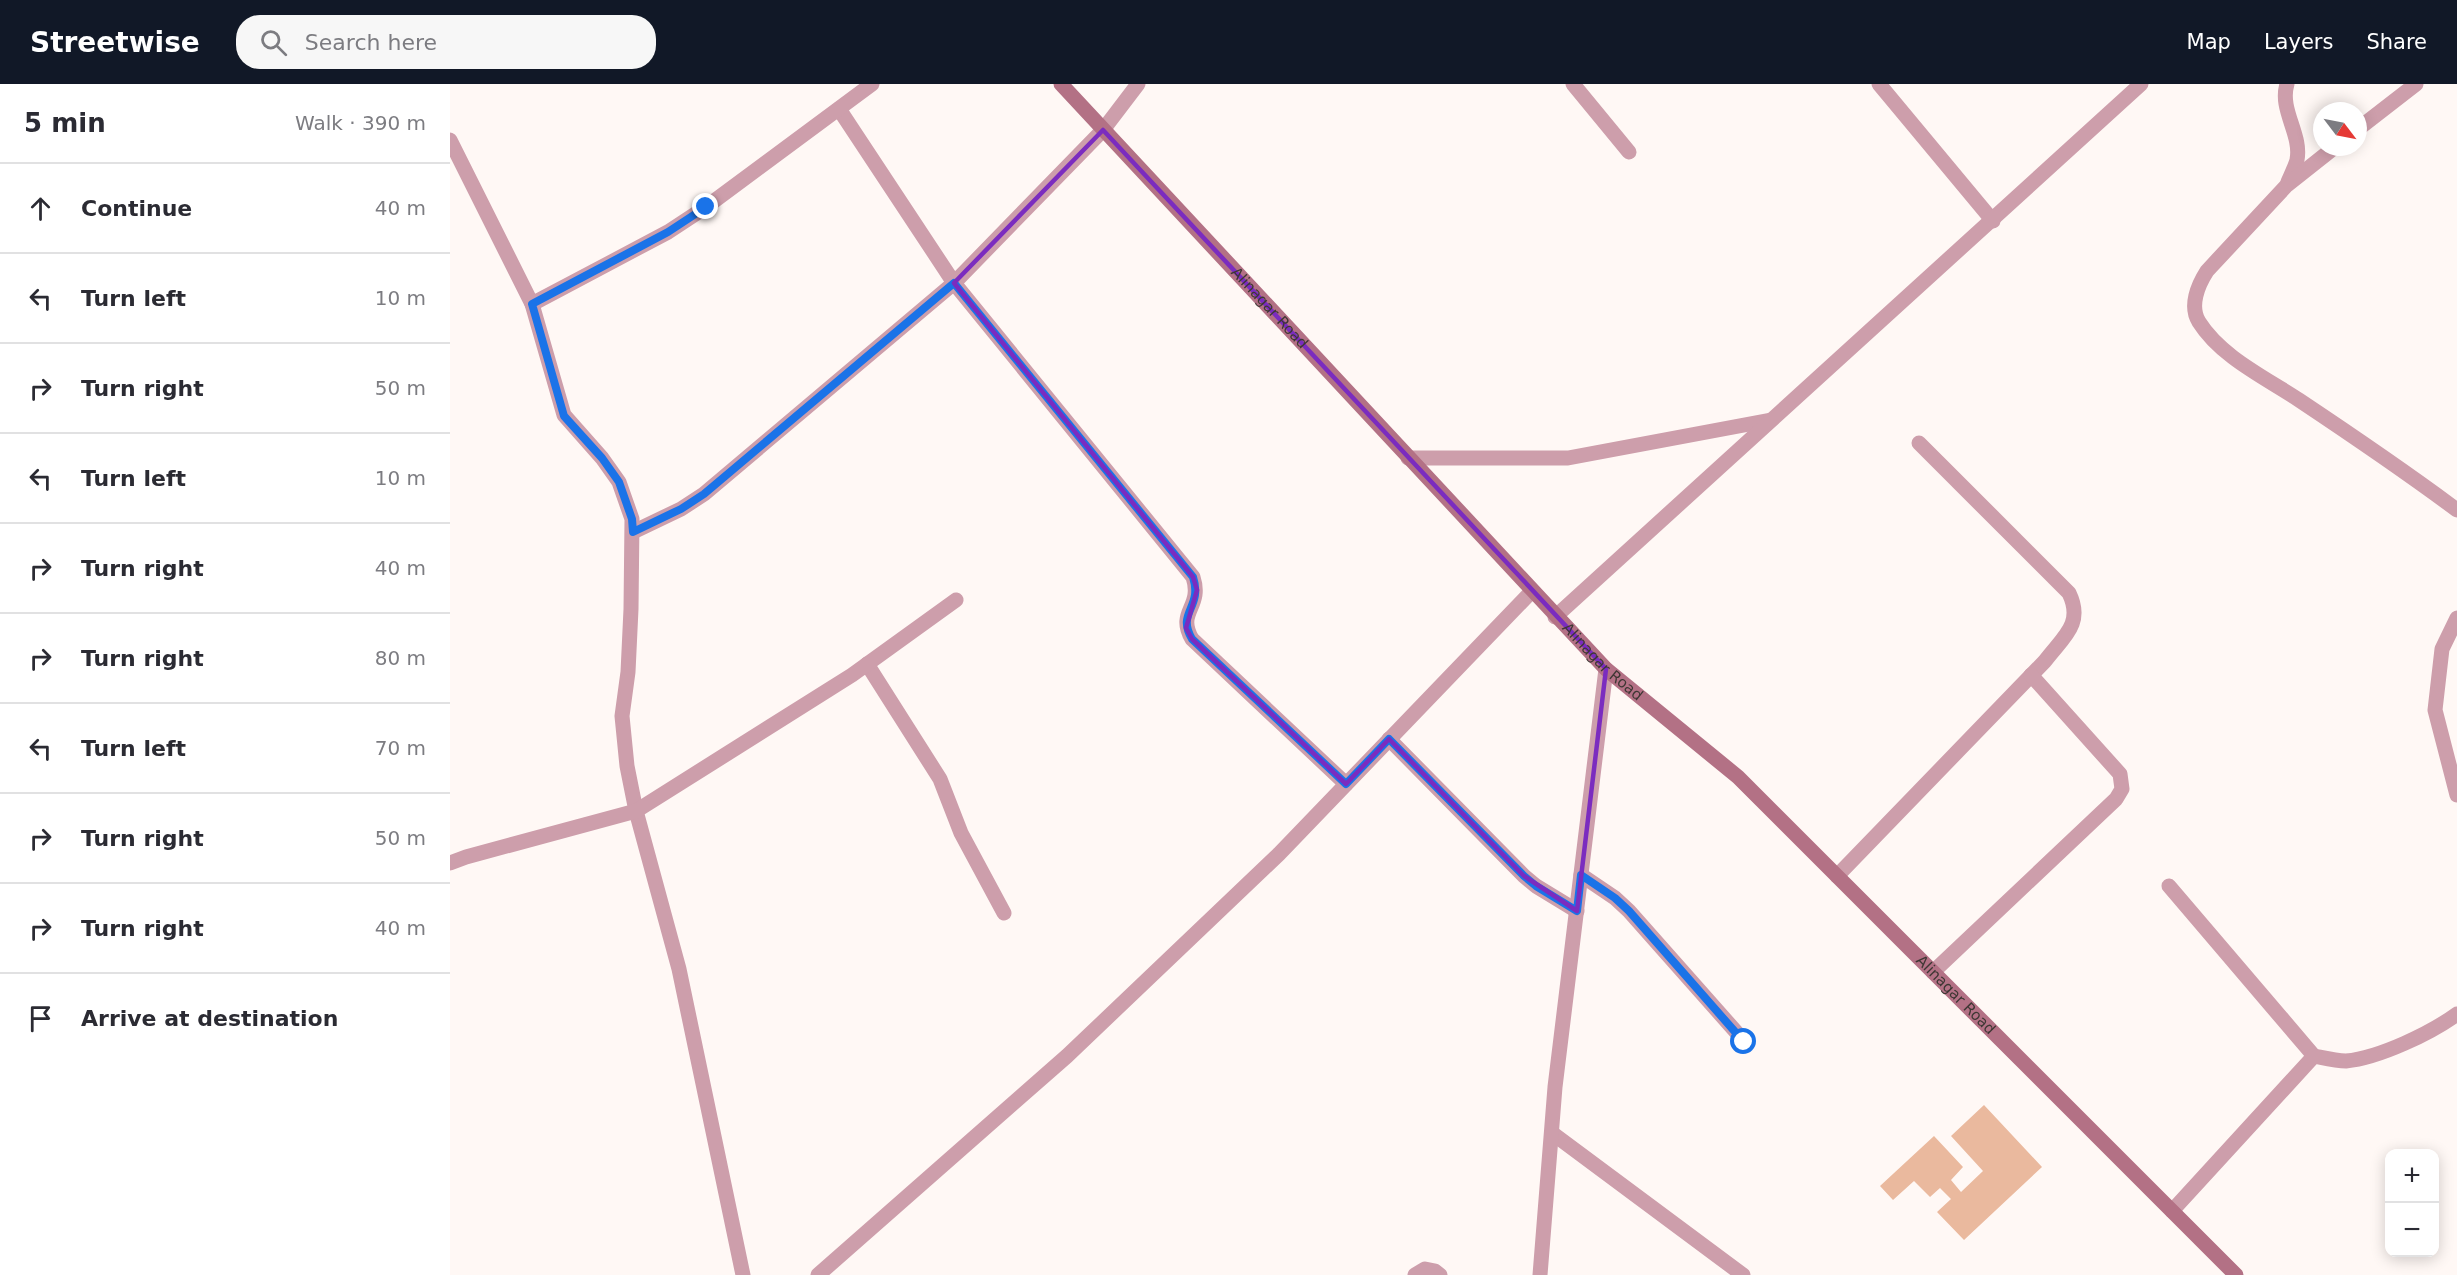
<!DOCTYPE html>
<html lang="en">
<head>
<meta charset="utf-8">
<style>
  :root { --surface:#fff; --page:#f7f7f7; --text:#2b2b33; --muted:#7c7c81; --line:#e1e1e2; --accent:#111827 }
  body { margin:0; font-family:"DejaVu Sans",sans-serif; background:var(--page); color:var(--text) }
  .controls { position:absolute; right:18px; bottom:18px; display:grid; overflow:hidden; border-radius:12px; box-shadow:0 3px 15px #0003 }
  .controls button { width:54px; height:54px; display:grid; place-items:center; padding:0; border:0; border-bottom:2px solid var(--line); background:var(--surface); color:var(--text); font:30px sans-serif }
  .compass { position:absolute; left:1863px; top:18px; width:54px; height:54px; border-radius:50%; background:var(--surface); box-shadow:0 3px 15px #0003; rotate:122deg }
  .stop { position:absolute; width:18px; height:18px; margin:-14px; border:4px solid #1a73e8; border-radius:50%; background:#fff }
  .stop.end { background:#1a73e8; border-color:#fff; box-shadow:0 2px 6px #0008 }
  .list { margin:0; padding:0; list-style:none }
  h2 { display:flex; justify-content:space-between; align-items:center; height:78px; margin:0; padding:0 24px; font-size:26px }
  h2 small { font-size:20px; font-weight:400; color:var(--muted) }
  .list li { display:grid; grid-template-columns:39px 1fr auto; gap:18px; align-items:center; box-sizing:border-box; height:90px; padding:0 24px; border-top:2px solid var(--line) }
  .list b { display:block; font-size:22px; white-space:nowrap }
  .list em { font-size:20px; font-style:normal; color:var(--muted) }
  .icon { flex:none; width:33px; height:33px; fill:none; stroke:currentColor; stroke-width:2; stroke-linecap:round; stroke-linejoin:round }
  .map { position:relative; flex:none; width:2007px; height:1191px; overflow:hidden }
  header { display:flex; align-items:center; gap:36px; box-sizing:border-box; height:84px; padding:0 30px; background:var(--accent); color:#fff }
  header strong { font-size:28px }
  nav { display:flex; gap:33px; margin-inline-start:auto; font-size:21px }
  .search { width:420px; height:54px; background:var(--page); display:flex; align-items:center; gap:15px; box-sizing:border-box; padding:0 21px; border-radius:24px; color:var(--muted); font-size:22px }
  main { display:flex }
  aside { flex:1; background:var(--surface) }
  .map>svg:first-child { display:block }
  .building { fill:#eab99e }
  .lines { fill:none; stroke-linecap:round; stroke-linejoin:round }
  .service { stroke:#cd9eab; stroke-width:15 }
  .minor { stroke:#cd9eab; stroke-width:15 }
  .tertiary { stroke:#cd9eab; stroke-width:15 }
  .secondary { stroke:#b37185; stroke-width:15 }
  .route { stroke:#1a73e8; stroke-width:8 }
  .marked { fill:none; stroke:#7b2cbf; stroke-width:4.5; stroke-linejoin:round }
  .labels { text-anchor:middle; stroke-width:6; stroke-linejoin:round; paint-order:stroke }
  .street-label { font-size:15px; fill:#3e3734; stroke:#fff }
</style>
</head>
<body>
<header>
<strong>Streetwise</strong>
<div class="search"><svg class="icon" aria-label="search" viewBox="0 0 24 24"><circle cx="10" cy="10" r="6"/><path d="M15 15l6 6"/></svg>Search here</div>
<nav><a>Map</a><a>Layers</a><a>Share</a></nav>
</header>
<main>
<aside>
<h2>5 min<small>Walk · 390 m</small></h2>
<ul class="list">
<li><svg class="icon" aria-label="ahead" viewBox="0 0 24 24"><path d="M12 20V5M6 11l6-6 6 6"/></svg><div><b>Continue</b></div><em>40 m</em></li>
<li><svg class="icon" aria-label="left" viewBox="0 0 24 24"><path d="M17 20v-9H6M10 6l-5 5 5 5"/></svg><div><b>Turn left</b></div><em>10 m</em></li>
<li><svg class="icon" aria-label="right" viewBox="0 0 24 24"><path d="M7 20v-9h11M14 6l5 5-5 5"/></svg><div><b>Turn right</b></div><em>50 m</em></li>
<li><svg class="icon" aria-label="left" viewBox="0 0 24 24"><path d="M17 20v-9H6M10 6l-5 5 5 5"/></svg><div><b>Turn left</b></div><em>10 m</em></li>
<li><svg class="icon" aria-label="right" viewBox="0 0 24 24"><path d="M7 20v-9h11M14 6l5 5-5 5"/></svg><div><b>Turn right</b></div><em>40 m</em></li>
<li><svg class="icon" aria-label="right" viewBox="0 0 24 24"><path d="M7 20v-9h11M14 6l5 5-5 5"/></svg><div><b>Turn right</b></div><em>80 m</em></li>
<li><svg class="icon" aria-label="left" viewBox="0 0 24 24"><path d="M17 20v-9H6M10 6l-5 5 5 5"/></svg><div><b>Turn left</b></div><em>70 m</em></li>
<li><svg class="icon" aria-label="right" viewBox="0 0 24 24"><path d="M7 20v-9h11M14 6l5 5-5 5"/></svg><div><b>Turn right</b></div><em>50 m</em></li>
<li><svg class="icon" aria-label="right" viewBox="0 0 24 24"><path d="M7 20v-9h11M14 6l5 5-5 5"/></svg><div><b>Turn right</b></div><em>40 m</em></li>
<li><svg class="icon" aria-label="arrive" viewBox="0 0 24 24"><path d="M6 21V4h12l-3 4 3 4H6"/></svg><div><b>Arrive at destination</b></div></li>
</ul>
</aside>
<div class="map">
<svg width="2007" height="1191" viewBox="0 0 2007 1191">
  <rect width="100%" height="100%" fill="#fff8f5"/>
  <polygon class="building" points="1534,1021 1592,1083 1514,1156 1487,1128 1501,1115 1490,1104 1480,1113 1464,1097 1443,1116 1430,1102 1484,1052 1513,1083 1501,1096 1511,1108 1533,1087 1501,1052"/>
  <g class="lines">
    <g class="service">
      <path d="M1387 792 1595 577C1613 553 1634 540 1619 509L1469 359"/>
      <polyline points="1483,888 1666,715 1672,705 1670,690 1581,591"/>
    </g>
    <g class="minor">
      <polyline points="1123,0 1179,68"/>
      <polyline points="1429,0 1543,137"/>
      <path d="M1837 0C1829 26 1852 50 1847 76 1845 83 1841 91 1838 98"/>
      <path d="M389 25 504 199 743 493C753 524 726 527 742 555L896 700"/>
      <polyline points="1908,45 1966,0"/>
      <polyline points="0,56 82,220 114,331 152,374 169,398 182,435 181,525 178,588 172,632 177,682 186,727 229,885 293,1191"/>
      <path d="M1885 63 1837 101 1757 187C1748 201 1739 222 1749 238 1771 273 1816 294 1849 316 1903 352 1956 388 2007 426"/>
      <polyline points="82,220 218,148 256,123 422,0"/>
      <polyline points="958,374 1118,374 1321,336"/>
      <polyline points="183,448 231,425 254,410 504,199 653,46 688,0"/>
      <polyline points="2007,534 1992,565 1985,626 2007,711"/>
      <polyline points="417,580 490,695 511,749 554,829"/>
      <polyline points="939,655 1074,792 1086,802 1127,827"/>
      <polyline points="0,779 16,773 186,727 402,591 506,516"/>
      <polyline points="1131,791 1165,814 1179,827 1295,958"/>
      <polyline points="1719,802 1864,972"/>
      <polyline points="1102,1049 1293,1191"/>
      <path d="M1722 1127 1864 972C1874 974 1886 977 1896 977 1929 974 1981 949 2007 930"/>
      <polyline points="965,1191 975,1185 985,1187 990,1191"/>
      <polyline points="1090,1191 1105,1003 1156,585"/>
    </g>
    <g class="tertiary">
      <polyline points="1105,533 1691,0"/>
      <polyline points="368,1191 617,972 829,770 1082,507"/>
    </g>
    <path class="secondary" id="s1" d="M611 0 1156 585 1288 693 1786 1191"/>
  </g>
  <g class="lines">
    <path class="route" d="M256 123 218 148 82 220 114 332 152 374 169 398 182 435 183 448 231 425 254 410 504 199 743 493C753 524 726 528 742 555L896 700 939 655 1074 792 1086 802 1127 827 1131 791 1165 814 1179 827 1294 958"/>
  </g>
  <path class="marked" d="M653 46 1156 585 1127 827 1074 792 939 655 896 700 742 555 736 544 747 506 743 493 504 199Z"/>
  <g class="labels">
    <g class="street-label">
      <text dy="5" stroke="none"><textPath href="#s1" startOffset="306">Alinagar Road</textPath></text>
      <text dy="5" stroke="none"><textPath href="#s1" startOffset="792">Alinagar Road</textPath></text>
      <text dy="5" stroke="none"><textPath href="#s1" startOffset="1278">Alinagar Road</textPath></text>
    </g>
  </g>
</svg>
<div class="controls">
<button>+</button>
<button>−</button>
</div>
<svg class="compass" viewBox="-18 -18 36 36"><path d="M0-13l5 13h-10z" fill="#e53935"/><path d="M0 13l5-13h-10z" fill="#7c7c81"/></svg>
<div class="stop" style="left:1294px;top:958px"></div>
<div class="stop end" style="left:256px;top:123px"></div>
</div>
</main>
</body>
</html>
